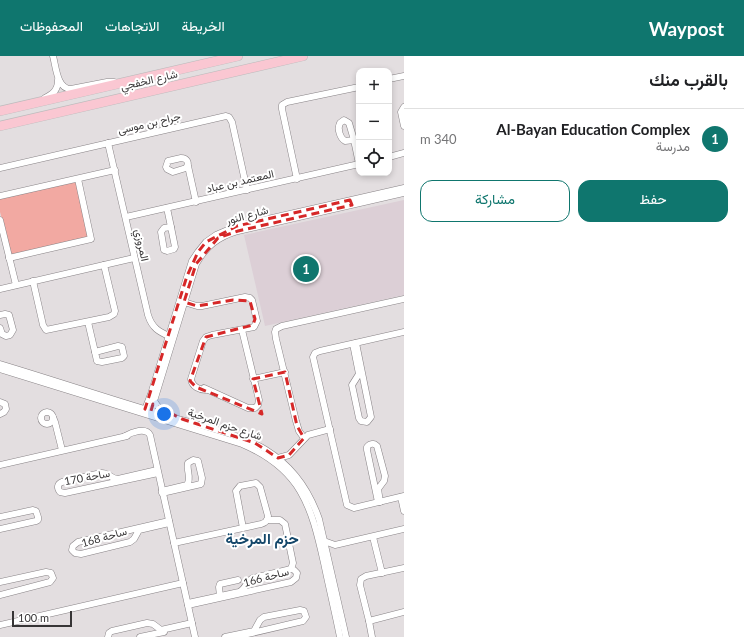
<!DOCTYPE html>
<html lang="ar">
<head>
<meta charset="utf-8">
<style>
  :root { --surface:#fff; --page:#f6f6f6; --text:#202124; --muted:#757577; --line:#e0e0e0; --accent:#0f766e }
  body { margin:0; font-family:Lato,Vazirmatn,sans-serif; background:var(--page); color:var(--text); direction:rtl }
  .controls { position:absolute; right:12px; top:12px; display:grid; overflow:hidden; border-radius:8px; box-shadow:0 2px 6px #0003 }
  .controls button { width:36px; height:36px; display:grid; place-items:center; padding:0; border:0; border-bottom:1px solid var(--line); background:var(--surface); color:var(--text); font:20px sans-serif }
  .scale { position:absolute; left:12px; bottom:10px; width:60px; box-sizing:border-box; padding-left:4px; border:2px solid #373536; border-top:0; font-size:11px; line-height:14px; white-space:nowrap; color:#373536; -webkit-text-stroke:3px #fff; paint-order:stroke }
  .you { position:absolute; left:164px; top:358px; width:14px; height:14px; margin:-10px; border:3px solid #fff; border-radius:50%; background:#1a73e8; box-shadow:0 0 0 6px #1a73e833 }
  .badge { display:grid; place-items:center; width:26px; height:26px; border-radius:50%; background:var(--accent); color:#fff; font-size:13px; font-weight:700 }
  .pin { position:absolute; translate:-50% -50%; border:2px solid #fff; box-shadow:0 1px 4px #0006 }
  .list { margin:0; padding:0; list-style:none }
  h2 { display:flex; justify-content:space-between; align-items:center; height:52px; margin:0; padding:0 16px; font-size:17px }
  h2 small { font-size:13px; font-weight:400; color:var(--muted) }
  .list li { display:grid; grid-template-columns:26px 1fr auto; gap:12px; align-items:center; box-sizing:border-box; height:60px; padding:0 16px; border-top:1px solid var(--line) }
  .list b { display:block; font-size:15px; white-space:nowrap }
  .list p { margin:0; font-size:13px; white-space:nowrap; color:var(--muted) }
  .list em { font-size:13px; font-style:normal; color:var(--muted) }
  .actions { display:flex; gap:8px; padding:12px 16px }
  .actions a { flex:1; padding:9px 0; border:1px solid var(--accent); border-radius:12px; text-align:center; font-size:14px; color:var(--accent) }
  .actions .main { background:var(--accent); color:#fff }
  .icon { flex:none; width:22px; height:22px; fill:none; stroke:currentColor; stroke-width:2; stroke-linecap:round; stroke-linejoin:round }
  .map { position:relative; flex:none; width:404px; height:581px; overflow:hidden; direction:ltr }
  header { display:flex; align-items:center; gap:24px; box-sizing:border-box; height:56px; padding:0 20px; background:var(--accent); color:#fff }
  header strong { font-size:19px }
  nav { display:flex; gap:22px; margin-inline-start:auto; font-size:14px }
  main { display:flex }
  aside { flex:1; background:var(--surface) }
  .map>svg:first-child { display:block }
  .built { fill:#dccfd6 }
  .green { fill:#f2a9a2 }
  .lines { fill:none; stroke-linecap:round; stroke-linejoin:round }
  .minor-casing { stroke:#888386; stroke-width:7 }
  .highway-casing { stroke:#bbbabb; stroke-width:10 }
  .minor { stroke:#fff; stroke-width:6 }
  .highway { stroke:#fac7d2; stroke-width:9 }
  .marked { fill:none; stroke:#d62828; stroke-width:3; stroke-dasharray:8 5; stroke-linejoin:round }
  .labels { text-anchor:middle; stroke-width:4; stroke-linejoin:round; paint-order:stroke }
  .street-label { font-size:11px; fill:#373536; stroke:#fff }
  .district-label { font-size:15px; font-weight:bold; fill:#14476a; stroke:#fff }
</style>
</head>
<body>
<header>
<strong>Waypost</strong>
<nav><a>الخريطة</a><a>الاتجاهات</a><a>المحفوظات</a></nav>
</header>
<main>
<aside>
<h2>بالقرب منك<small></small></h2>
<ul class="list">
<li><span class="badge">1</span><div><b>Al-Bayan Education Complex</b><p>مدرسة</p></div><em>340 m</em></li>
</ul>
<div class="actions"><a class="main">حفظ</a><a>مشاركة</a></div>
</aside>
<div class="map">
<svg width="404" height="581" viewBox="0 0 404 581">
  <rect width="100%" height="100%" fill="#e3dee0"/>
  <polygon class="built" points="404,144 404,239 265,270 244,179"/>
  <polygon class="green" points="76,124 89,183 11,201 0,156 0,142"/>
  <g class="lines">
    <g class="minor-casing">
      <g id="minor">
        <path d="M53 0C56 11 57 33 71 33L107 26H114"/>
        <polyline points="389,23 404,20"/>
        <path d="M45 42C53 38 58 34 58 24"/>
        <polyline points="404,51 401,56 404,70"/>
        <path d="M344 64 349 67 354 84 345 85C340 82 337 73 340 67Z"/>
        <polyline points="354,84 359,108"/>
        <path d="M108 87 148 259C152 272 159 276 171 281"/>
        <polyline points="389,101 404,97"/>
        <path d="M181 102C187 102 190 107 186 112L173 116 167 113 166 111 168 105Z"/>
        <polyline points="188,110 196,146"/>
        <polyline points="0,112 226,60 229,61 232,66 247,134"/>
        <polyline points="297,123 282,53 282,49 287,46 359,31"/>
        <polyline points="0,140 115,114"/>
        <polyline points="167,152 171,171"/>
        <polyline points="126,161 359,108"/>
        <polyline points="0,164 16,229"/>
        <polygon points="171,171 175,191 174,193 167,195 164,194 161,176 164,172"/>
        <polyline points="9,202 91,183 78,123"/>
        <polyline points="33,225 43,269 46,274 109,261 114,258 115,255 104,209"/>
        <polyline points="0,233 134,202"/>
        <path d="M184 246 197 250H202L245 241 250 242 252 244 257 265 254 271 212 279 206 281 203 285 191 323C192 331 200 334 206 334"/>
        <polyline points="0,259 5,258 9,259 13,274 10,279 6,280 2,278 0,272"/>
        <polyline points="88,266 95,296"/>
        <polyline points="404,276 320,295 315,297 313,301 347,449 354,452 404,440"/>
        <polyline points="353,288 359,318 352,329 359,362 361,365 367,366 371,361 356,287"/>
        <polygon points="118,290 122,291 124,300 122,302 102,306 97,305 95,296"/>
        <path d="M0 308C50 323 101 340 151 355 176 363 202 369 227 377 241 382 254 386 266 394 292 410 309 434 319 463L346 581"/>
        <path d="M0 313 242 388C301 413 311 449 324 507 329 531 335 556 340 581"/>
        <polyline points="253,323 285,316"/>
        <polyline points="204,332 248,352 255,352 258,349 259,344 242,274"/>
        <polyline points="154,345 159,352 168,357"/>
        <polyline points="0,346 5,348 6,353 4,356 0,358"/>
        <polyline points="144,356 151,338 192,205 198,196 206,186 216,179 237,170 404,132"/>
        <circle cx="47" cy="362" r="6"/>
        <path d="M150 358 196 208C206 190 218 181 238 175L404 137"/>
        <polyline points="53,361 55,366 62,394"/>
        <path d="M125 380C132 376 146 371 150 379L195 581"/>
        <polyline points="304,382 299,375 296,365 276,283 275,276 276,273 282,270 404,243"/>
        <polyline points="278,402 289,399 308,379 330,373"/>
        <polyline points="0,409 127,380"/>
        <path d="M157 414 118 423C111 423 108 416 101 417L62 426C57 428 57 432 60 436L65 437 158 417"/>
        <path d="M162 435 187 429C192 422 186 414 188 407L193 404 198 405 202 422 201 428 162 437"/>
        <polyline points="401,441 404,455"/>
        <path d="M378 446 367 394V391C370 387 374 387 377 390L385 420 384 425 378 433 380 446"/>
        <polyline points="0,461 33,454 36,455 38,461 38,464 36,465 0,473"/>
        <polyline points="267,464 280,464 285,468 293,507 291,513"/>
        <polyline points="169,465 78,486 73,490 72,494 75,497 81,498 130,486 134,483 139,474 169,467"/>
        <polyline points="373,481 382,517"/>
        <polyline points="324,485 335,489 404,473"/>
        <path d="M174 487 261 468C265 467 268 465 268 460L260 431 256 427 240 430 236 435 243 472"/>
        <polyline points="0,526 46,516 51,517 53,522 50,526 0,539"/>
        <polyline points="220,540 219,531 220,528 238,524"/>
        <path d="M188 547 239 536C246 533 246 525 253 522L291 513 294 514 297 517 296 522 291 526 188 549"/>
        <polyline points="369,565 404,556"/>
        <polyline points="0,569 183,527"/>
        <polyline points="108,581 109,577 112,575 147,567 153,568 161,574 192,567"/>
        <polyline points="140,581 164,576"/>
        <polyline points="225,581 254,575 260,564 264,561 300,554 304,555 306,561 303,565 235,581"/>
        <polyline points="372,581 369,565 360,529 361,523 366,520 404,512"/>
      </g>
    </g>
    <g class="highway-casing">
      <g id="highway">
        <polyline points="0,55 238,0"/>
        <polyline points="0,70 303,0"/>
      </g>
    </g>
    <use href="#minor" class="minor"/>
    <use href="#highway" class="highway"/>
  </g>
  <path class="marked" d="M350 144 352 149 238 175 218 182 196 208 184 246 197 250 233 244 250 245 255 263 253 269 206 281 190 325 196 331 262 358 253 323 285 316 297 370 304 382 289 399 278 402 255 387 182 363 153 348 151 355 145 353 187 220 198 196 206 186 237 170Z"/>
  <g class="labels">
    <g class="street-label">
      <text transform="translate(149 24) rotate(-13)" y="4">شارع الخفجي</text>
      <text transform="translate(149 67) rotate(-13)" y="4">جراح بن موسى</text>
      <text transform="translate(240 125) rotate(-13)" y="4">المعتمد بن عباد</text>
      <text transform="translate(247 159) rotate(-15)" y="4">شارع النور</text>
      <text transform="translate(142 189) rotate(78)" y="4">المروزي</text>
      <text transform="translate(225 368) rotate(19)" y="4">شارع حزم المرخية</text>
      <text transform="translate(87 421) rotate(-11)" y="4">ساحة 170</text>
      <text transform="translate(104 481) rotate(-16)" y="4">ساحة 168</text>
      <text transform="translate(266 521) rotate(-15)" y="4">ساحة 166</text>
    </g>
    <g class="district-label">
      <text x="262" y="488">حزم المرخية</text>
    </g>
  </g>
</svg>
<div class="controls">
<button>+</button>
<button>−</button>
<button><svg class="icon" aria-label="locate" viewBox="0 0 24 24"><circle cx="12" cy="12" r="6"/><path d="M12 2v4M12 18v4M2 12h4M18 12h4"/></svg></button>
</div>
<div class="scale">100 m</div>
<div class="you"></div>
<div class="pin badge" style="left:306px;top:213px">1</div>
</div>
</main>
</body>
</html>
